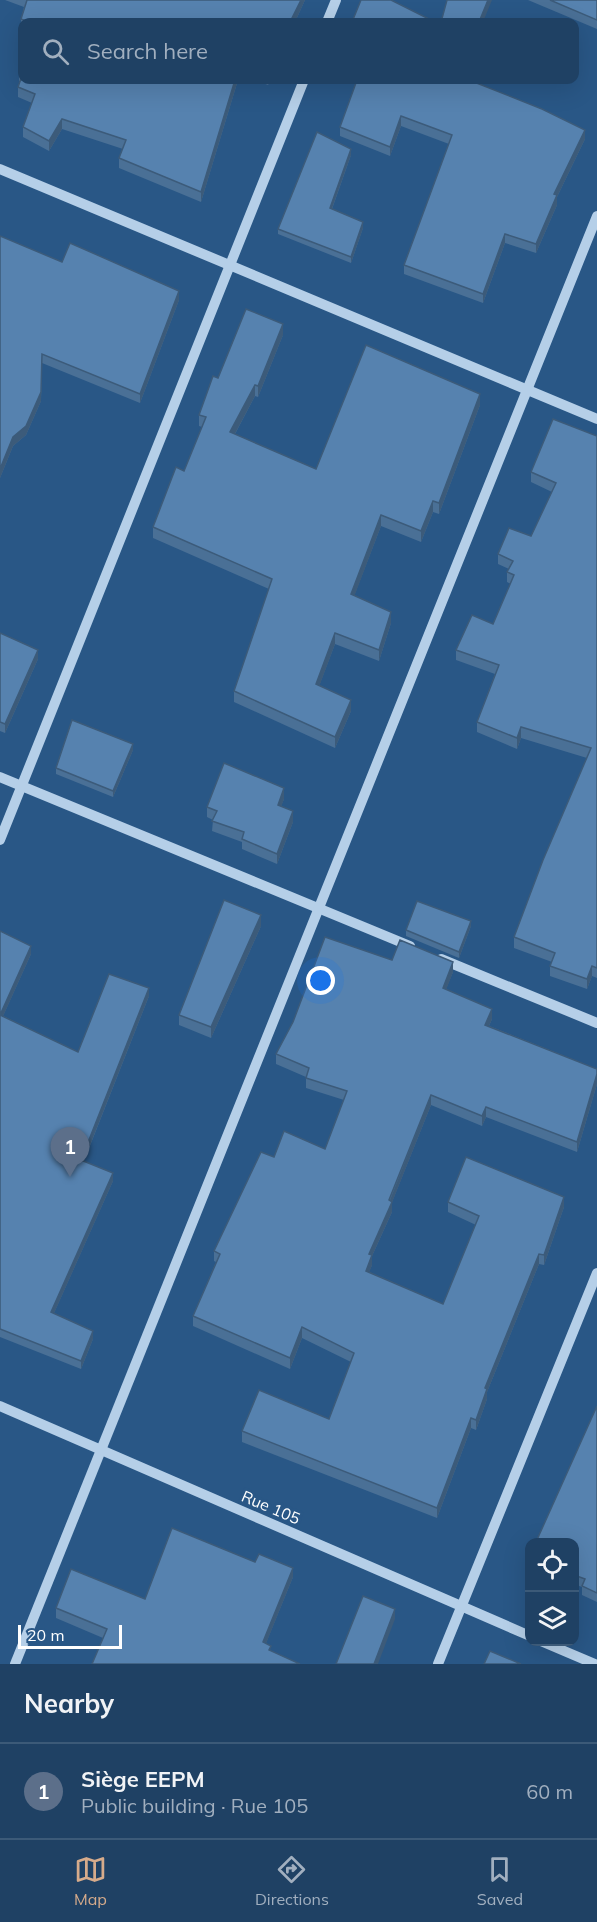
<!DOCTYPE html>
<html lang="en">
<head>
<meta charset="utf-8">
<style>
  :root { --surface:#1f4164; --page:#27486a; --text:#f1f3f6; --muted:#a1afbf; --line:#3c5a78; --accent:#d6ab8b }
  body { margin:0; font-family:Mulish,sans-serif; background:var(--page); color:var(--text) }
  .controls { position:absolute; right:18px; bottom:18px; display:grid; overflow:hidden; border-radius:12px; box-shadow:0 6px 24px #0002 }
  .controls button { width:54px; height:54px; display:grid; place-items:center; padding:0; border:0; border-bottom:2px solid var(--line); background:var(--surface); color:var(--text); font:30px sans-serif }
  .scale { position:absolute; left:18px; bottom:15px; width:104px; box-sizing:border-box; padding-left:6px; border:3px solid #fff; border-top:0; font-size:16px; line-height:21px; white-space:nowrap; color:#fff; -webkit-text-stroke:4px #295786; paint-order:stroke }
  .you { position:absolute; left:321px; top:981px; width:21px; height:21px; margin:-15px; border:4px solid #fff; border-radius:50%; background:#1a73e8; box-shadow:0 0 0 9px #1a73e833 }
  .badge { display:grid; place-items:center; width:39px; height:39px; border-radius:50%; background:var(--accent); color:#fff; font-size:20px; font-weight:700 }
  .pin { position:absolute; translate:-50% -50px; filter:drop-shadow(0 2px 3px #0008) }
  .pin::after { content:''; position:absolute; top:32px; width:21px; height:18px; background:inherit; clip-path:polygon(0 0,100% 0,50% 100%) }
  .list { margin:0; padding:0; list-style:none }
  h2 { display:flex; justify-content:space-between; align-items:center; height:78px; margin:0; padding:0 24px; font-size:26px }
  h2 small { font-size:20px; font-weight:400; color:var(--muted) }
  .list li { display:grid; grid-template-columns:39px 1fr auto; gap:18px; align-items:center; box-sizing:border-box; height:96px; padding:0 24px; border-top:2px solid var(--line) }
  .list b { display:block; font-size:22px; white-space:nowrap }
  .list p { margin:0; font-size:20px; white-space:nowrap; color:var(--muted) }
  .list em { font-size:20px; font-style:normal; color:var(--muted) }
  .icon { flex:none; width:33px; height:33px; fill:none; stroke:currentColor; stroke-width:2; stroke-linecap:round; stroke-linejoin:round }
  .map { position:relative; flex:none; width:597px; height:1664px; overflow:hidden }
  .search { position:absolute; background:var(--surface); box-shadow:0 6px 24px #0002; left:18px; right:18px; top:18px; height:66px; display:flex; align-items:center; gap:15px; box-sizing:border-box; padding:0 21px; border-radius:12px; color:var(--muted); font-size:22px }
  .sheet { height:174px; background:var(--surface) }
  nav { display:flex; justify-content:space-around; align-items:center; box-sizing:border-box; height:84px; border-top:2px solid var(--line); background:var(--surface); font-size:16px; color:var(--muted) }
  nav a { display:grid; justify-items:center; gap:3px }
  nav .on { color:var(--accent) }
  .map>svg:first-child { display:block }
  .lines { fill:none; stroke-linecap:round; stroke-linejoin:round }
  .minor { stroke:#b5cfe8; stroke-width:10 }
  .wall { fill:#4a7096 }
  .shaded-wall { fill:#3c5b7a }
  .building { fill:#5682af; stroke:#3c5b7a; stroke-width:1.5 }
  .labels { text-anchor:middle; stroke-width:6; stroke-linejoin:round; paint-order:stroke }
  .street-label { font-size:16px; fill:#fff; stroke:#295786 }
</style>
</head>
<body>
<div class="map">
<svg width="597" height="1664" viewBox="0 0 597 1664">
  <rect width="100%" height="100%" fill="#295786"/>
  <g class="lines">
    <g class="minor">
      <polyline points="327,22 336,0"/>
      <polyline points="0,169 597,419"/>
      <polyline points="0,777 410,946"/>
      <polyline points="0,840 304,80"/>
      <polyline points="441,959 597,1023"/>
      <polyline points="0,1406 530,1636"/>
      <polyline points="543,1642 595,1664"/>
      <polyline points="15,1664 597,216"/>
      <polyline points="438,1664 597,1273"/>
    </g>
  </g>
  <g class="wall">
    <polygon points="5,0 305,0 295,22 22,22 22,30 21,29 21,19 24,7"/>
    <polygon points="528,0 597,0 597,29"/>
    <polygon points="22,62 22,80 238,80 201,202 119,168 119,158 123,149 62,129 49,151 23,137 23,127 32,103 18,97 18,87 20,81 19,81 19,71"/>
    <polygon points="255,80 271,80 268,85"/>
    <polygon points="357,80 585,139 557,197 557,205 536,253 505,243 483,303 404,274 404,265 449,144 401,126 390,156 340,136 340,127"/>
    <polygon points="351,155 332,209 363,228 351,263 278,234 278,229"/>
    <polygon points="0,236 62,262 179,300 140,403 42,363 41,401 26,435 13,446 0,478"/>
    <polygon points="283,335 258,397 255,396 235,434 316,469 480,405 439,514 433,512 421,542 381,526 354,596 391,623 379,661 335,644 319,686 351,711 335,748 234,702 234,691 269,589 153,538 153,527 184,471 202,427 199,426 199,415"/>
    <polygon points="597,436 597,978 592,976 587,989 550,976 550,966 552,962 514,948 514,937 587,758 521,738 517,749 477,732 477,722 495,674 456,660 456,650 493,624 511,584 507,582 507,572 509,569 498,564 498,554 531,536 552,492 531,482 531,472"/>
    <polygon points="0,633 38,659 5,733 0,731"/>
    <polygon points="133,750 113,797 56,774 56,768"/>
    <polygon points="284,799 281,806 293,822 277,864 242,849 242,842 212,831 213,820 207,817 207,807"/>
    <polygon points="261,926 211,1038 179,1025 179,1015"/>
    <polygon points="471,926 459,958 406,936 406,930"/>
    <polygon points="0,931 31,954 3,1016 78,1052 149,996 84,1161 113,1181 54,1313 93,1339 81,1369 0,1337"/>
    <polygon points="392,960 453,972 446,989 492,1019 489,1026 597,1069 597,1084 577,1152 486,1117 482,1126 431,1105 392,1202 392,1212 372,1256 372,1265 369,1272 443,1304 476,1225 448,1212 448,1202 564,1207 544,1265 539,1264 487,1392 487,1399 476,1430 471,1428 437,1518 242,1442 242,1431 329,1419 351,1362 302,1338 290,1369 193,1326 193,1316 216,1262 214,1261 214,1251 274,1157 325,1149 344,1100 306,1088 306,1077 276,1064 276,1054"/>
    <polygon points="597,1406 597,1602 582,1595 582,1587 574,1584 574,1542"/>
    <polygon points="293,1577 266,1643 271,1651 103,1638 56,1618 56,1608 145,1599"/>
  </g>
  <g class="shaded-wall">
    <polygon points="301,0 305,0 295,22 290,22"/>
    <polygon points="488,0 492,0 483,22 479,22"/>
    <polygon points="235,80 238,80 201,202 201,192"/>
    <polygon points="401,116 401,126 390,156 390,147"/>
    <polygon points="62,119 62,129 49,151 49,141"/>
    <polygon points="585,130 585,139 557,197 557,205 536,253 536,244 554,194"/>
    <polygon points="351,149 351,155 330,214 330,208"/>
    <polygon points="363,222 363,228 351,263 351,257"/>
    <polygon points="505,234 505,243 483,303 483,294"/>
    <polygon points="179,291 179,300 140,403 140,394"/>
    <polygon points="283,324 283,335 258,397 258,386"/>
    <polygon points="42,354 41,401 26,435 13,446 0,478 0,469"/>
    <polygon points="255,385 255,396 230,443 230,432"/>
    <polygon points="480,394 480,405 439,514 439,503"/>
    <polygon points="433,501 433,512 421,542 421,531"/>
    <polygon points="381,515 381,526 351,605 351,594"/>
    <polygon points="391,612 391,623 379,661 379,650"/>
    <polygon points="335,633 335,644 316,695 316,684"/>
    <polygon points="38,650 38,659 5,733 5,724"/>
    <polygon points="351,700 351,711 335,748 335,737"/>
    <polygon points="521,727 521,738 517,749 517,738"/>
    <polygon points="133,744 133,750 113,797 113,791"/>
    <polygon points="284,788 284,799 278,815 278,805"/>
    <polygon points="293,811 293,822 277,864 277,854"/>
    <polygon points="261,915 261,926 211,1038 211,1027"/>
    <polygon points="471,921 471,926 459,958 459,952"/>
    <polygon points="31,946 31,954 0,1023 0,1015"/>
    <polygon points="453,962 453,972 443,998 443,988"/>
    <polygon points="592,966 592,976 587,989 587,979"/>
    <polygon points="149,988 149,996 81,1168 81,1160"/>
    <polygon points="492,1009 492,1019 485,1035 485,1025"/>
    <polygon points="597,1074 597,1084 577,1152 577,1142"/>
    <polygon points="431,1095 431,1105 391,1205 392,1202 392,1212 372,1256 372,1265 366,1281 366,1271 369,1254"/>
    <polygon points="486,1107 486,1117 482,1126 482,1116"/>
    <polygon points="113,1173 113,1181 51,1320 51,1312"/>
    <polygon points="564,1197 564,1207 544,1265 544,1255"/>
    <polygon points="539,1254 539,1264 487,1392 487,1399 476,1430 476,1420 485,1388"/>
    <polygon points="302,1327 302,1338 290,1369 290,1358"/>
    <polygon points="93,1331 93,1339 81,1369 81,1361"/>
    <polygon points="471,1418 471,1428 437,1518 437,1508"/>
    <polygon points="293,1568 293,1577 263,1651 263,1642"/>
    <polygon points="395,1609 395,1619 378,1664 374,1664"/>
  </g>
  <g class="building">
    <polygon points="27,0 301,0 290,22 29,22 21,19"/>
    <polygon points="361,0 391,0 435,22 352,22"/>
    <polygon points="447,0 488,0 479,22 441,22"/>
    <polygon points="550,0 597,0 597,20"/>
    <polygon points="22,62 22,72 19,71"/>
    <polygon points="22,76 22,80 235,80 201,192 119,158 126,140 62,119 49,141 23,127 35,94 18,87"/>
    <polygon points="357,80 469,80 542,109 585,130 554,194 557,195 536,244 505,234 483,294 404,265 452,135 401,116 390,147 340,127"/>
    <polygon points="317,132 351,149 330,208 363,222 351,257 278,229"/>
    <polygon points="0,236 62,262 70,243 179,291 140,394 42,354 41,392 26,426 13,437 0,469"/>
    <polygon points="246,309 283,324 258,386 255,385 230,432 316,469 366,345 480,394 439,503 433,501 421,531 381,515 351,594 391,612 379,650 335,633 316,684 351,700 335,737 234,691 272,579 153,527 176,467 184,471 206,417 199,415 213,376 218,378"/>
    <polygon points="553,419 597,436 597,968 592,966 587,979 550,966 555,953 514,937 543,860 591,748 521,727 517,738 477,722 499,665 456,650 472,615 493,624 514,575 507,572 513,561 498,554 509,528 531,536 556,483 531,472"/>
    <polygon points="0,633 38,650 5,724 0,722"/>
    <polygon points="72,720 133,744 113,791 56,768"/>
    <polygon points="224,763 284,788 278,805 293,811 277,854 242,839 244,832 212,821 217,811 207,807"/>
    <polygon points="224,900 261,915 211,1027 179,1015"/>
    <polygon points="417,901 471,921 459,952 406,930"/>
    <polygon points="0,931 31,946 0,1015 78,1052 109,974 149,988 81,1160 113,1173 51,1312 93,1331 81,1361 0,1329"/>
    <polygon points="325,937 392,960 400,940 453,962 443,988 492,1009 485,1025 597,1069 597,1074 577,1142 486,1107 482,1116 431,1095 389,1200 392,1202 369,1254 372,1255 366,1271 443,1304 479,1216 448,1202 466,1157 564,1197 544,1255 539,1254 485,1388 487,1389 476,1420 471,1418 437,1508 242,1431 259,1390 329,1419 354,1353 302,1327 290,1358 193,1316 220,1254 214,1251 261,1152 274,1157 284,1131 325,1149 347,1091 306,1078 309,1068 276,1054 293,1022"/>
    <polygon points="597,1406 597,1593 582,1586 585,1579 574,1575 574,1542 536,1542"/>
    <polygon points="172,1528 255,1562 259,1554 293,1568 263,1642 271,1646 269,1650 300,1664 92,1664 107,1629 56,1608 71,1569 145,1599"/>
    <polygon points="363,1596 395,1609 374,1664 336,1664"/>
    <polygon points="490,1651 521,1664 484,1664"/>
  </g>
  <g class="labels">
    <g class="street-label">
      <text transform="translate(271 1507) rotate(23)" y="6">Rue 105</text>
    </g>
  </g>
</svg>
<div class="controls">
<button><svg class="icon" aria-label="locate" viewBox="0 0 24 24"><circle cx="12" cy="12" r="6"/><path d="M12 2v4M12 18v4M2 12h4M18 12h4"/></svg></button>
<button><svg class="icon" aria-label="layers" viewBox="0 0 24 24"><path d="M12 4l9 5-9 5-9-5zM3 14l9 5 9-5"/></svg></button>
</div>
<div class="scale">20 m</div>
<div class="you"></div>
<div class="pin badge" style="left:70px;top:1177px;background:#5c6f8a">1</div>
<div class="search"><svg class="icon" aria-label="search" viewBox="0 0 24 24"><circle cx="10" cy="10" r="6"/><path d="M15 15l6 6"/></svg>Search here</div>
</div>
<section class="sheet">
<h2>Nearby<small></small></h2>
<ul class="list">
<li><span class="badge" style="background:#5c6f8a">1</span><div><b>Siège EEPM</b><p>Public building · Rue 105</p></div><em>60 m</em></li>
</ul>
</section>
<nav>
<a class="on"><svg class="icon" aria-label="map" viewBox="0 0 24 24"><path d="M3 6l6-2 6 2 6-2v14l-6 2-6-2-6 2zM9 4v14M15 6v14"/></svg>Map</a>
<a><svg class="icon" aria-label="directions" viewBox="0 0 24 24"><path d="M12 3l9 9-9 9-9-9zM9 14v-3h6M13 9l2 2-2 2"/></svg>Directions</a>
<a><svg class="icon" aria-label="saved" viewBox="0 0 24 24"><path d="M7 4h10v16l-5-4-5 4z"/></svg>Saved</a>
</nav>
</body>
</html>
